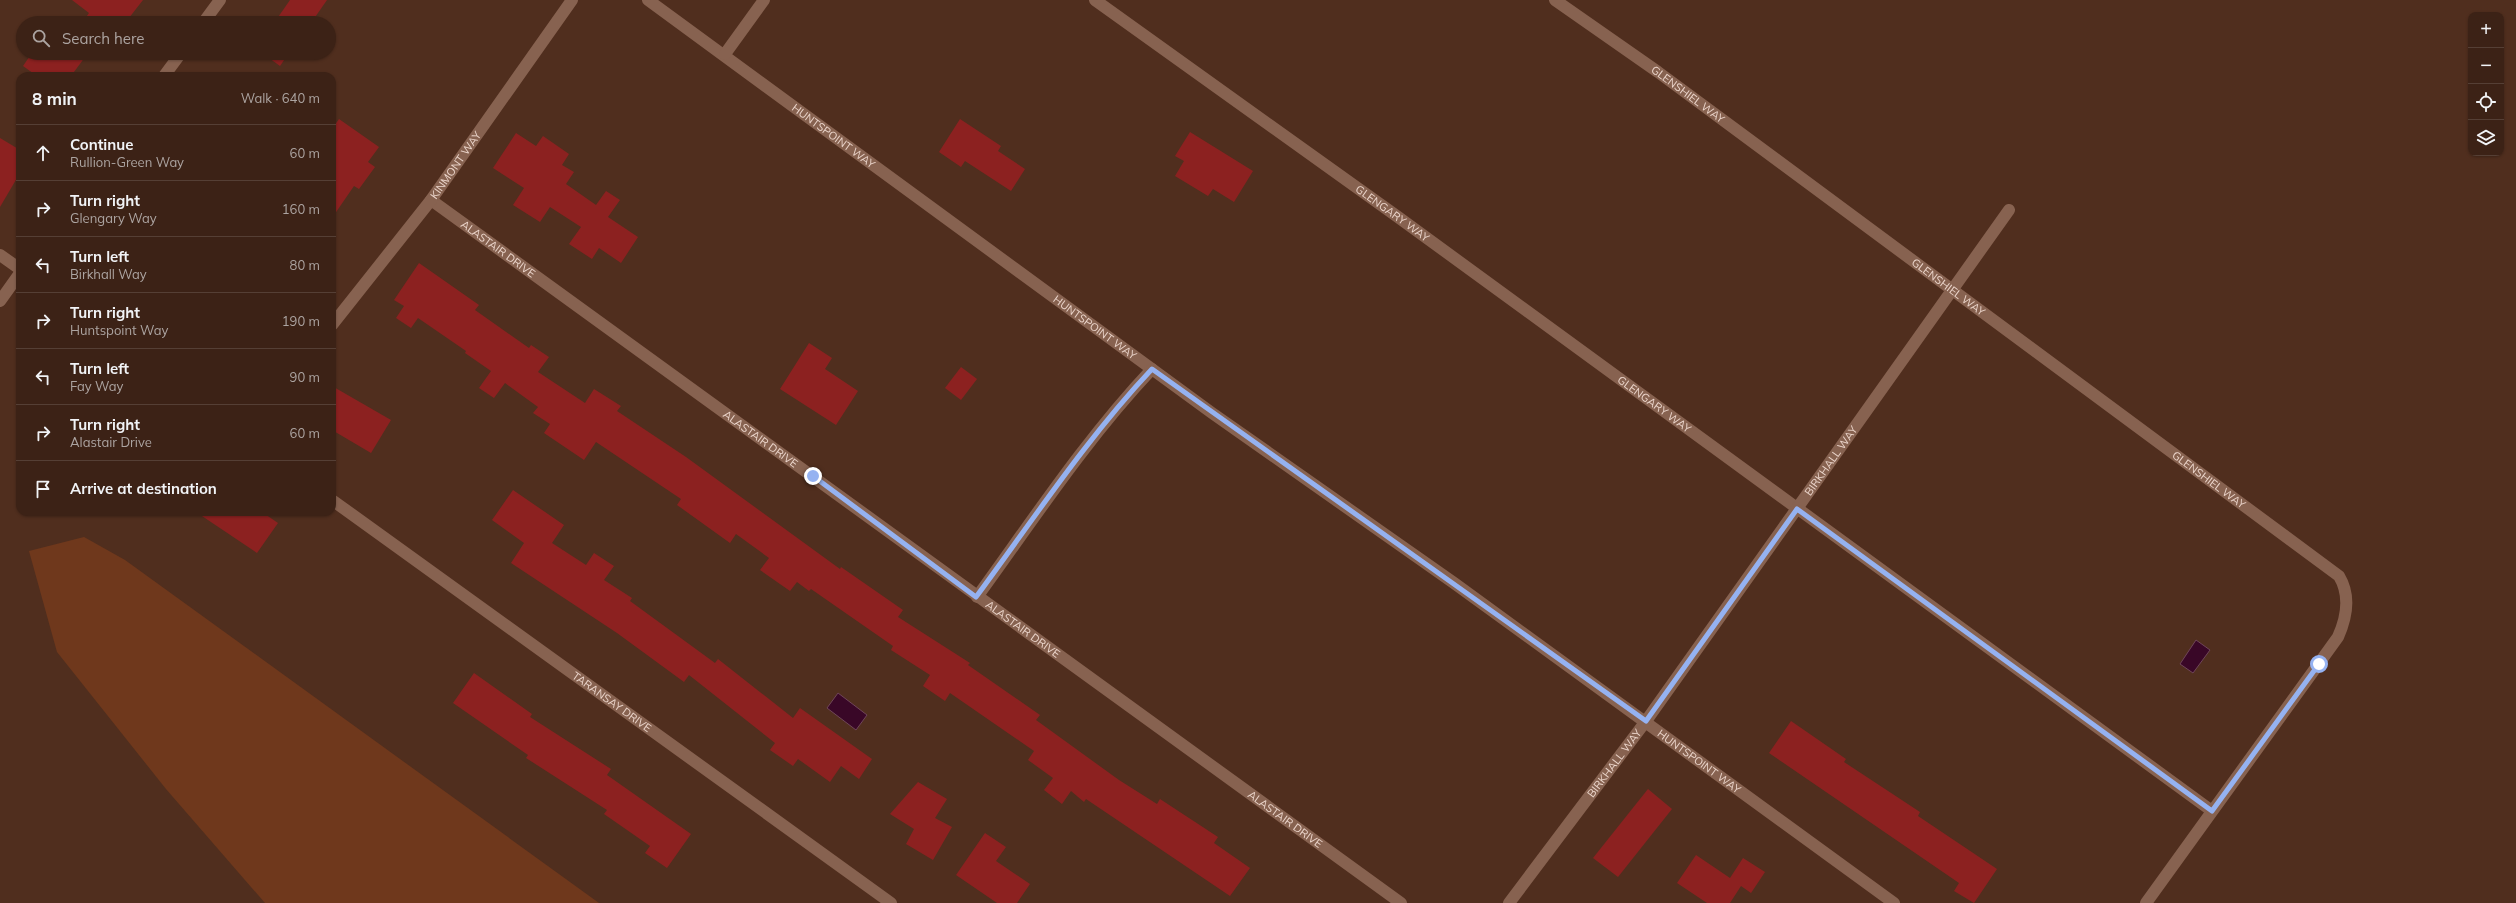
<!DOCTYPE html>
<html lang="en">
<head>
<meta charset="utf-8">
<style>
  :root { --surface:#3c2216; --page:#432a1f; --text:#f1f3f6; --muted:#aca4a1; --line:#553f35 }
  body { margin:0; font-family:Mulish,sans-serif; background:var(--page); color:var(--text) }
  .controls { position:absolute; right:12px; top:12px; display:grid; overflow:hidden; border-radius:8px; box-shadow:0 1px 3px #0004 }
  .controls button { width:36px; height:36px; display:grid; place-items:center; padding:0; border:0; border-bottom:1px solid var(--line); background:var(--surface); color:var(--text); font:20px sans-serif }
  .stop { position:absolute; width:12px; height:12px; margin:-9px; border:3px solid #95b2f1; border-radius:50%; background:#fff }
  .stop.end { background:#95b2f1; border-color:#fff; box-shadow:0 1px 4px #0008 }
  .list { margin:0; padding:0; list-style:none }
  h2 { display:flex; justify-content:space-between; align-items:center; height:52px; margin:0; padding:0 16px; font-size:17px }
  h2 small { font-size:13px; font-weight:400; color:var(--muted) }
  .list li { display:grid; grid-template-columns:26px 1fr auto; gap:12px; align-items:center; box-sizing:border-box; height:56px; padding:0 16px; border-top:1px solid var(--line) }
  .list b { display:block; font-size:15px; white-space:nowrap }
  .list p { margin:0; font-size:13px; white-space:nowrap; color:var(--muted) }
  .list em { font-size:13px; font-style:normal; color:var(--muted) }
  .icon { flex:none; width:22px; height:22px; fill:none; stroke:currentColor; stroke-width:2; stroke-linecap:round; stroke-linejoin:round }
  .map { position:relative; flex:none; width:2516px; height:903px; overflow:hidden }
  .search { position:absolute; background:var(--surface); box-shadow:0 1px 3px #0004; left:16px; top:16px; width:320px; height:44px; display:flex; align-items:center; gap:10px; box-sizing:border-box; padding:0 14px; border-radius:22px; color:var(--muted); font-size:15px }
  .panel { position:absolute; background:var(--surface); box-shadow:0 1px 3px #0004; left:16px; top:72px; width:320px; height:444px; border-radius:12px }
  .map>svg:first-child { display:block }
  .green { fill:#6f381c }
  .water { fill:#390727; stroke:#6f4558 }
  .building { fill:#8c2120 }
  .lines { fill:none; stroke-linecap:round; stroke-linejoin:round }
  .minor { stroke:#876250; stroke-width:12 }
  .route { stroke:#95b2f1; stroke-width:5 }
  .labels { text-anchor:middle; stroke-width:3; stroke-linejoin:round; paint-order:stroke }
  .street-label { font-size:11px; fill:#ecd6cc; stroke:#2a1b14 }
</style>
</head>
<body>
<div class="map">
<svg width="2516" height="903" viewBox="0 0 2516 903">
  <rect width="100%" height="100%" fill="#502e1e"/>
  <polygon class="green" points="84,537 125,560 599,903 265,903 166,789 57,652 29,551"/>
  <g class="water">
    <polygon points="2196,640 2210,650 2193,673 2180,664"/>
    <polygon points="838,693 867,715 856,730 827,708"/>
  </g>
  <g class="building">
    <polygon points="72,0 143,0 125,23 82,23 89,13"/>
    <polygon points="290,0 327,0 311,23 274,23"/>
    <polygon points="32,53 88,53 71,76 37,76 23,66"/>
    <polygon points="262,53 289,53 280,66"/>
    <polygon points="339,119 379,147 368,162 375,167 359,189 354,186 332,218 332,129"/>
    <polygon points="960,119 1001,146 998,151 1025,169 1011,191 965,161 961,167 939,152"/>
    <polygon points="1190,132 1253,171 1234,202 1213,189 1208,196 1175,176 1184,161 1175,156"/>
    <polygon points="516,133 536,146 543,136 569,154 562,165 574,172 566,184 596,205 606,191 620,200 608,217 638,237 621,263 599,248 592,259 569,244 581,227 550,207 540,222 513,205 524,188 493,168"/>
    <polygon points="0,138 20,150 20,173 0,207"/>
    <polygon points="419,263 479,305 475,310 529,348 531,345 549,357 538,372 585,403 594,389 621,406 617,411 686,457 840,569 841,567 903,610 898,617 970,663 968,665 1040,715 1036,720 1119,780 1157,804 1160,799 1218,837 1214,843 1250,868 1230,896 1086,799 1084,802 1071,791 1062,804 1044,790 1053,778 1028,760 1034,751 950,693 945,701 923,686 930,675 891,650 893,646 811,589 809,591 797,582 790,591 760,570 769,558 736,534 730,543 677,505 681,499 596,442 584,460 544,433 550,424 533,413 538,407 505,383 494,398 479,388 491,371 465,353 466,351 418,318 411,328 396,318 404,306 394,300"/>
    <polygon points="809,343 832,358 825,369 858,391 836,425 780,389"/>
    <polygon points="961,367 977,379 961,400 945,388"/>
    <polygon points="332,386 391,420 371,453 332,430"/>
    <polygon points="513,490 564,525 552,543 586,565 594,553 614,566 604,580 632,598 630,601 715,663 718,659 793,718 800,708 872,759 859,779 841,766 830,782 798,759 793,766 770,750 775,743 689,675 684,682 617,633 511,563 524,543 492,520"/>
    <polygon points="196,512 262,512 278,523 257,553"/>
    <polygon points="474,673 532,714 530,717 611,769 607,775 691,834 667,868 645,853 650,846 604,814 607,810 526,758 528,755 453,703"/>
    <polygon points="1791,721 1846,759 1844,762 1920,812 1918,816 1997,869 1974,903 1954,891 1959,883 1769,753"/>
    <polygon points="918,782 947,799 935,818 952,827 933,860 906,844 914,829 890,814"/>
    <polygon points="1648,789 1672,809 1618,877 1593,858"/>
    <polygon points="985,833 1006,847 996,861 1030,884 1017,903 997,903 956,875"/>
    <polygon points="1696,855 1730,878 1743,858 1765,872 1751,893 1741,886 1730,903 1707,903 1677,883"/>
  </g>
  <g class="lines">
    <g class="minor">
      <path id="s1" d="M648 0 1212 413 1454 583 1894 903"/>
      <path id="s2" d="M1095 0 1398 217 2212 811"/>
      <path id="s3" d="M1555 0 1658 72 2339 576C2351 596 2347 617 2338 637L2146 903"/>
      <polyline points="203,23 220,0"/>
      <polyline points="725,54 764,0"/>
      <polyline points="164,76 181,53"/>
      <path id="s4" d="M431 200 1401 903"/>
      <polyline points="0,255 20,269"/>
      <polyline points="0,301 20,273"/>
      <path id="s5" d="M332 325 431 200 572 0"/>
      <path id="s6" d="M332 500 891 903"/>
      <path d="M977 597C1033 520 1086 439 1152 369"/>
      <path id="s7" d="M1509 903 1646 721 2009 210"/>
    </g>
  </g>
  <g class="lines">
    <path class="route" d="M813 476 976 597C1033 520 1086 439 1152 369L1646 721 1797 509 2212 811 2319 664"/>
  </g>
  <g class="labels">
    <g class="street-label">
      <text dy="4" stroke="none"><textPath href="#s3" startOffset="163">GLENSHIEL WAY</textPath></text>
      <text dy="4" stroke="none"><textPath href="#s1" startOffset="230">HUNTSPOINT WAY</textPath></text>
      <text dy="4" stroke="none"><textPath href="#s5" startOffset="202">KINMONT WAY</textPath></text>
      <text dy="4" stroke="none"><textPath href="#s2" startOffset="366">GLENGARY WAY</textPath></text>
      <text dy="4" stroke="none"><textPath href="#s4" startOffset="83">ALASTAIR DRIVE</textPath></text>
      <text dy="4" stroke="none"><textPath href="#s3" startOffset="487">GLENSHIEL WAY</textPath></text>
      <text dy="4" stroke="none"><textPath href="#s1" startOffset="554">HUNTSPOINT WAY</textPath></text>
      <text dy="4" stroke="none"><textPath href="#s2" startOffset="690">GLENGARY WAY</textPath></text>
      <text dy="4" stroke="none"><textPath href="#s4" startOffset="407">ALASTAIR DRIVE</textPath></text>
      <text dy="4" stroke="none"><textPath href="#s7" startOffset="547">BIRKHALL WAY</textPath></text>
      <text dy="4" stroke="none"><textPath href="#s3" startOffset="811">GLENSHIEL WAY</textPath></text>
      <text dy="4" stroke="none"><textPath href="#s4" startOffset="731">ALASTAIR DRIVE</textPath></text>
      <text dy="4" stroke="none"><textPath href="#s6" startOffset="345">TARANSAY DRIVE</textPath></text>
      <text dy="4" stroke="none"><textPath href="#s1" startOffset="1298">HUNTSPOINT WAY</textPath></text>
      <text dy="4" stroke="none"><textPath href="#s7" startOffset="175">BIRKHALL WAY</textPath></text>
      <text dy="4" stroke="none"><textPath href="#s4" startOffset="1055">ALASTAIR DRIVE</textPath></text>
    </g>
  </g>
</svg>
<div class="controls">
<button>+</button>
<button>−</button>
<button><svg class="icon" aria-label="locate" viewBox="0 0 24 24"><circle cx="12" cy="12" r="6"/><path d="M12 2v4M12 18v4M2 12h4M18 12h4"/></svg></button>
<button><svg class="icon" aria-label="layers" viewBox="0 0 24 24"><path d="M12 4l9 5-9 5-9-5zM3 14l9 5 9-5"/></svg></button>
</div>
<div class="stop" style="left:2319px;top:664px"></div>
<div class="stop end" style="left:813px;top:476px"></div>
<div class="search"><svg class="icon" aria-label="search" viewBox="0 0 24 24"><circle cx="10" cy="10" r="6"/><path d="M15 15l6 6"/></svg>Search here</div>
<section class="panel">
<h2>8 min<small>Walk · 640 m</small></h2>
<ul class="list">
<li><svg class="icon" aria-label="ahead" viewBox="0 0 24 24"><path d="M12 20V5M6 11l6-6 6 6"/></svg><div><b>Continue</b><p>Rullion-Green Way</p></div><em>60 m</em></li>
<li><svg class="icon" aria-label="right" viewBox="0 0 24 24"><path d="M7 20v-9h11M14 6l5 5-5 5"/></svg><div><b>Turn right</b><p>Glengary Way</p></div><em>160 m</em></li>
<li><svg class="icon" aria-label="left" viewBox="0 0 24 24"><path d="M17 20v-9H6M10 6l-5 5 5 5"/></svg><div><b>Turn left</b><p>Birkhall Way</p></div><em>80 m</em></li>
<li><svg class="icon" aria-label="right" viewBox="0 0 24 24"><path d="M7 20v-9h11M14 6l5 5-5 5"/></svg><div><b>Turn right</b><p>Huntspoint Way</p></div><em>190 m</em></li>
<li><svg class="icon" aria-label="left" viewBox="0 0 24 24"><path d="M17 20v-9H6M10 6l-5 5 5 5"/></svg><div><b>Turn left</b><p>Fay Way</p></div><em>90 m</em></li>
<li><svg class="icon" aria-label="right" viewBox="0 0 24 24"><path d="M7 20v-9h11M14 6l5 5-5 5"/></svg><div><b>Turn right</b><p>Alastair Drive</p></div><em>60 m</em></li>
<li><svg class="icon" aria-label="arrive" viewBox="0 0 24 24"><path d="M6 21V4h12l-3 4 3 4H6"/></svg><div><b>Arrive at destination</b></div></li>
</ul>
</section>
</div>
</body>
</html>
